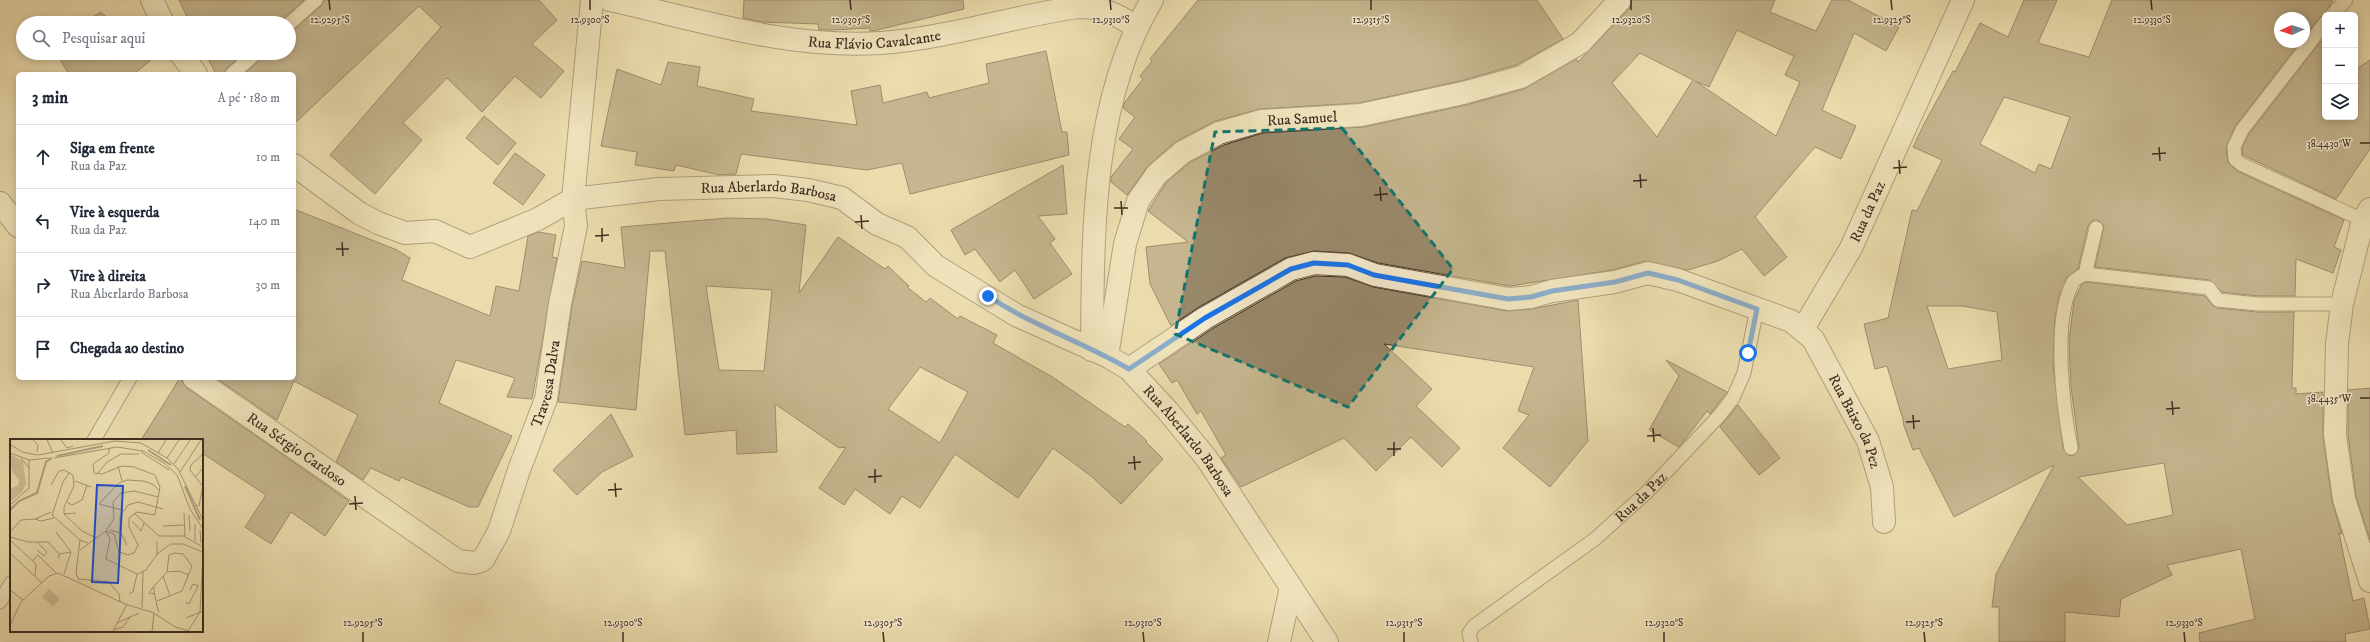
<!DOCTYPE html>
<html lang="pt">
<head>
<meta charset="utf-8">
<style>
  :root { --surface:#fff; --page:#f2f2f3; --text:#1f2937; --muted:#747a83; --line:#e0e1e3 }
  body { margin:0; font-family:"IM FELL DW Pica",serif; background:var(--page); color:var(--text) }
  .controls { position:absolute; right:12px; top:12px; display:grid; overflow:hidden; border-radius:6px; box-shadow:0 2px 10px #0003 }
  .controls button { width:36px; height:36px; display:grid; place-items:center; padding:0; border:0; border-bottom:1px solid var(--line); background:var(--surface); color:var(--text); font:20px sans-serif }
  .compass { position:absolute; left:2274px; top:12px; width:36px; height:36px; border-radius:50%; background:var(--surface); box-shadow:0 2px 10px #0003; rotate:267deg }
  .stop { position:absolute; width:12px; height:12px; margin:-9px; border:3px solid #1a73e8; border-radius:50%; background:#fff }
  .stop.end { background:#1a73e8; border-color:#fff; box-shadow:0 1px 4px #0008 }
  .list { margin:0; padding:0; list-style:none }
  h2 { display:flex; justify-content:space-between; align-items:center; height:52px; margin:0; padding:0 16px; font-size:17px }
  h2 small { font-size:13px; font-weight:400; color:var(--muted) }
  .list li { display:grid; grid-template-columns:26px 1fr auto; gap:12px; align-items:center; box-sizing:border-box; height:64px; padding:0 16px; border-top:1px solid var(--line) }
  .list b { display:block; font-size:15px; white-space:nowrap }
  .list p { margin:0; font-size:13px; white-space:nowrap; color:var(--muted) }
  .list em { font-size:13px; font-style:normal; color:var(--muted) }
  .icon { flex:none; width:22px; height:22px; fill:none; stroke:currentColor; stroke-width:2; stroke-linecap:round; stroke-linejoin:round }
  .map { position:relative; flex:none; width:2370px; height:642px; overflow:hidden }
  .search { position:absolute; background:var(--surface); box-shadow:0 2px 10px #0003; left:16px; top:16px; width:280px; height:44px; display:flex; align-items:center; gap:10px; box-sizing:border-box; padding:0 14px; border-radius:22px; color:var(--muted); font-size:15px }
  .panel { position:absolute; background:var(--surface); box-shadow:0 2px 10px #0003; left:16px; top:72px; width:280px; height:308px; border-radius:6px }
  .map>svg:first-child { display:block }
  .building { fill:#98886a; stroke:#3f2d21; fill-rule:evenodd }
  .lines { fill:none; stroke-linecap:round; stroke-linejoin:round }
  .lane-casing { stroke:#6a5944; stroke-width:15 }
  .street-casing { stroke:#6a5944; stroke-width:24 }
  .lane { stroke:#f2e8ca; stroke-width:13 }
  .street { stroke:#f2e8ca; stroke-width:22 }
  .route { stroke:#1a73e8; stroke-width:5 }
  .marked { fill:none; stroke:#0f766e; stroke-width:3; stroke-dasharray:8 5; stroke-linejoin:round }
  .ticks { fill:none; stroke:#3f2d21; stroke-width:1.5 }
  .labels { text-anchor:middle; stroke-width:3; stroke-linejoin:round; paint-order:stroke }
  .street-label { font-size:15px; fill:#3f2d21; stroke:#f2e8ca }
  .inset-river { fill:none; stroke:#b1a07d; stroke-width:2 }
  .inset-road { fill:none; stroke:#a69675; stroke-width:1 }
  .view { fill:#1d4ed8; fill-opacity:0.15; stroke:#1d4ed8; stroke-width:2 }
  .inset-edge { fill:none; stroke:#3f2d21; stroke-width:2 }
  .ticks-label { font-size:10px; text-anchor:middle; fill:#3f2d21; stroke:#f2e8ca; stroke-width:3; stroke-linejoin:round; paint-order:stroke }
</style>
</head>
<body>
<div class="map">
<svg width="2370" height="642" viewBox="0 0 2370 642">
  <rect width="100%" height="100%" fill="#ebdcad"/>
  <filter id="stains"><feTurbulence type="fractalNoise" baseFrequency=".005" numOctaves="4"/><feColorMatrix values="0 0 0 0 .2 0 0 0 0 .09 0 0 0 0 .02 0 0 0 .5 -.17"/></filter>
  <radialGradient id="worn" r=".72"><stop offset=".6" stop-color="#630" stop-opacity="0"/><stop offset="1" stop-color="#630" stop-opacity=".3"/></radialGradient>
  <g class="building">
    <polygon points="179,0 304,0 284,18 281,23 190,23"/>
    <polygon points="324,0 539,0 557,20 532,44 564,71 541,98 515,76 482,112 447,78 403,123 422,140 375,194 330,155 441,27 419,6 294,124 294,74 244,74 261,59 264,53 289,53 289,32 294,30 321,6"/>
    <polygon points="744,0 963,0 964,9 873,31 870,31 870,28 833,30 819,30 818,24 762,22 743,18"/>
    <polygon points="1198,0 1537,0 1563,39 1516,65 1460,81 1359,103 1260,109 1215,121 1175,142 1147,167 1127,195 1111,182 1111,177 1133,149 1119,139 1135,117 1123,108 1125,102 1143,79 1140,76 1152,61 1150,59"/>
    <path d="M1632 0H1775L1770 12 1816 31 1832 0H1848L1899 27 1886 51 1854 33 1822 110 1856 126 1841 159 1815 147 1755 217 1787 257 1764 276 1742 249 1718 261 1688 270 1645 261 1612 270 1510 286 1378 263 1349 253 1314 251 1285 258 1199 307 1171 326 1150 284 1146 247 1188 242 1148 211 1166 183 1190 162 1224 145 1263 133 1364 127 1466 105 1524 89 1576 59 1578 62 1629 9ZM1737 30 1794 56 1785 75 1800 82 1776 136 1695 81 1709 87ZM1640 53 1693 80 1657 137 1612 83Z"/>
    <path d="M2024 0H2057L2038 43 2089 57 2112 0H2333L2324 15 2319 18 2304 37V18H2280V42H2300L2236 125 2226 148 2228 162 2237 171 2344 220 2334 247 2341 250 2333 273 2296 259 2295 296H2258L2222 292 2210 280 2095 267 2104 226 2098 220H2093L2088 226 2078 269 2067 277 2059 297 2055 318 2053 364 2063 449 2068 455 2073 456 2078 451 2079 447 2071 387 2069 341 2074 301 2082 284 2086 282 2205 296 2212 305 2217 308 2257 312H2294L2292 388H2296V394L2323 392V437L2332 501 2342 534 2339 533 2353 601 2364 598 2370 629 2345 634 2346 642H2200L2199 633 2255 619 2241 549 2167 565 2172 575 2121 599 2119 617 2065 612V642H1999V607H1992L1996 574 2054 465 1954 517 1919 448 1913 450 1903 423H1904L1887 366 1875 369 1864 324 1888 318 1912 210 1917 211 1942 160 1913 147 1924 124 1953 71 1955 72 1980 23 2008 37ZM2004 97 2070 117 2051 169 2039 164 2035 173 1980 144ZM1927 306H1962L1997 312 2002 360 1948 369ZM2164 463 2173 515 2127 525 2078 477Z"/>
    <polygon points="101,12 112,23 83,23"/>
    <polygon points="2321,41 2325,44 2325,117 2355,117 2355,70 2370,60 2370,149 2336,199 2243,155 2242,148 2249,134"/>
    <polygon points="1046,51 1062,132 1067,132 1069,155 910,194 902,163 867,170 741,154 736,174 719,175 676,165 674,171 635,165 637,152 601,146 617,69 661,85 668,62 700,67 697,86 754,99 751,111 857,125 851,91 880,85 883,103 927,92 929,98 989,83 986,64"/>
    <polygon points="56,53 144,53 151,60 134,74 69,74"/>
    <polygon points="205,53 244,53 227,68 224,74 216,74"/>
    <polygon points="484,116 516,143 498,165 466,138"/>
    <polygon points="515,153 545,175 523,205 493,183"/>
    <polygon points="1063,165 1067,214 1038,216 1055,239 1050,243 1072,274 1034,299 1015,270 1000,282 975,249 965,255 951,230"/>
    <polygon points="294,209 397,250 410,258 402,280 490,316 496,286 519,291 528,236 538,232 556,235 552,257 557,258 532,399 507,397 515,378 456,360 439,403 512,436 478,507 469,507 401,477 399,481 371,468 363,480 336,462 358,415 294,381 277,420 216,378 294,378"/>
    <path d="M728 218 767 219 806 225 799 293 838 237 885 269 888 266 909 286 907 287 926 302 930 298 958 319 960 316 997 335 993 343 1054 378 1125 427 1128 424 1147 441 1146 442 1163 459 1121 504 1091 476 1053 448 1018 498 955 454 920 508 902 496 890 514 855 489 844 505 819 488 846 447 839 448 775 404 777 452 737 454 736 430 685 435 665 251H650L636 410 558 402 572 306 582 261 625 268 621 227ZM706 286 772 290 764 371 719 370ZM920 367 968 392 940 443 888 409Z"/>
    <polygon points="1315,276 1345,277 1373,287 1507,311 1532,309 1578,300 1588,441 1550,487 1503,448 1529,415 1518,411 1534,367 1384,344 1432,389 1416,406 1460,448 1442,467 1411,437 1376,471 1344,438 1241,487 1221,458 1226,455 1201,411 1197,414 1177,380 1172,383 1159,364 1212,329 1296,281"/>
    <polygon points="1666,360 1727,392 1710,414 1707,411 1679,447 1649,430 1679,376"/>
    <polygon points="180,378 187,388 349,501 325,536 291,512 271,544 245,527 266,495 202,453 202,440 141,440"/>
    <polygon points="2370,388 2370,540 2356,496 2348,434 2348,390"/>
    <polygon points="1738,405 1780,458 1759,475 1720,427"/>
    <polygon points="611,414 633,456 602,472 577,495 553,470"/>
  </g>
  <g class="lines">
    <g class="lane-casing">
      <g id="lane">
        <polyline points="2332,15 2346,0"/>
        <polyline points="2325,23 2242,130 2234,147 2235,159 2241,164 2363,220"/>
        <polyline points="289,24 316,0"/>
        <polyline points="232,74 256,53"/>
        <polyline points="2085,274 2209,288 2218,300 2258,304 2342,304"/>
        <polyline points="94,440 130,378"/>
        <path d="M2071 448C2063 407 2052 320 2073 282 2075 279 2081 276 2085 274L2096 228"/>
        <polyline points="0,602 11,583"/>
        <path id="s1" d="M1471 642 1469 633 1474 626 1595 539 1647 492 1719 416 1733 398 1744 373 1757 309"/>
      </g>
    </g>
    <g class="street-casing">
      <g id="street">
        <polyline points="152,0 163,23"/>
        <path id="s2" d="M610 0C700 20 788 49 881 43 947 38 1011 17 1077 7 1102 7 1115 13 1136 27"/>
        <polyline points="180,53 196,74"/>
        <path id="s3" d="M294 165 359 213 378 223 405 233 435 231 470 247 538 219 573 199 659 189 774 186 808 190 842 198 877 224 907 237 936 266 1016 315 1107 356 1129 369 1167 410 1207 459 1327 642"/>
        <polyline points="0,203 18,226"/>
        <polyline points="2370,209 2363,220 2342,304 2337,344 2335,435 2344,499 2370,581"/>
        <path id="s4" d="M1803 329 1851 248 1963 0"/>
        <path d="M1092 350C1093 235 1091 101 1152 0"/>
        <path id="s5" d="M1107 356 1125 244 1138 201 1157 174 1183 152 1219 133 1261 121 1361 115 1463 93 1521 77 1580 43 1620 0"/>
        <path id="s6" d="M1129 369 1205 318 1291 269 1314 263 1348 265 1375 275 1509 299 1531 297 1552 291 1615 282 1648 273 1678 280 1791 321 1813 339 1868 441 1882 487 1884 522"/>
        <path id="s7" d="M194 378 458 561 474 563 483 560 499 531 519 470 546 399 560 304 576 226 573 199 592 0"/>
        <polyline points="1279,642 1291,587"/>
      </g>
    </g>
    <use href="#lane" class="lane"/>
    <use href="#street" class="street"/>
  </g>
  <g class="lines">
    <path class="route" d="M988 296C1033 326 1082 342 1129 369L1205 318 1291 269 1314 263 1348 265 1374 275 1508 299 1531 297 1552 291 1615 282 1648 273 1678 280 1757 309 1748 353"/>
  </g>
  <path d="M0 0H2370V642H0ZM1342 128 1453 269 1348 407 1175 334 1215 132Z" fill="#ebdcad" fill-opacity=".55" fill-rule="evenodd"/>
  <path class="marked" d="M1342 128 1453 269 1348 407 1175 334 1215 132Z"/>
  <path class="ticks" d="M329 0 330 10M590 0V10M850 0 851 10M1110 0 1111 10M1371 0V10M1631 0V10M1891 0 1892 10M2151 0 2152 10M2360 143H2370M2159 147 2160 161M2152 154 2166 153M1899 160 1900 174M1893 168 1907 167M1640 174 1641 188M1633 181 1647 180M1380 187 1381 201M1374 195 1388 194M1121 201 1122 215M1114 208H1128M861 215 862 229M855 222 869 221M602 228V242M595 236 609 235M342 242 343 256M336 249H349M2360 398H2370M2172 401 2173 415M2166 409 2180 408M1913 415 1914 429M1906 422 1920 421M1653 428 1654 442M1647 436 1661 435M1394 442V456M1387 449H1401M1134 456 1135 470M1128 463 1141 462M875 469V483M868 477 882 476M615 483 616 497M608 490 622 489M355 496 356 510M349 504 363 503M363 632V642M623 632V642M883 632 884 642M1143 632 1144 642M1404 632V642M1664 632V642M1924 632 1925 642M2184 632 2185 642"/>
  <g class="labels">
    <g class="street-label">
      <text dy="5" stroke="none"><textPath href="#s2" startOffset="269">Rua Flávio Cavalcante</textPath></text>
      <text dy="5" stroke="none"><textPath href="#s5" startOffset="351">Rua Samuel</textPath></text>
      <text dy="5" stroke="none"><textPath href="#s3" startOffset="510">Rua Aberlardo Barbosa</textPath></text>
      <text dy="5" stroke="none"><textPath href="#s4" startOffset="134">Rua da Paz</textPath></text>
      <text dy="5" stroke="none"><textPath href="#s7" startOffset="535">Travessa Dalva</textPath></text>
      <text dy="5" stroke="none"><textPath href="#s6" startOffset="827">Rua Baixo da Pez</textPath></text>
      <text dy="5" stroke="none"><textPath href="#s3" startOffset="1014">Rua Aberlardo Barbosa</textPath></text>
      <text dy="5" stroke="none"><textPath href="#s7" startOffset="125">Rua Sérgio Cardoso</textPath></text>
      <text dy="5" stroke="none"><textPath href="#s1" startOffset="229">Rua da Paz</textPath></text>
    </g>
  </g>
  <g transform="translate(10 439)">
    <rect width="193" height="193" fill="#ebdcad"/>
    <path d="M0 15 13 22 16 45 12 53 0 63V50L8 46 9 41 2 33ZM39 150 50 160 43 167 32 158Z" fill="#cebe95"/>
    <path class="inset-river" d="M138 11 161 26M47 17 93 7M175 47 190 81M0 71 9 62 27 54 36 23 42 19"/>
    <path class="inset-road" d="M23 1 28 6 27 13M37 1 43 14M51 1 57 9 63 7M0 5 12 13 28 16 105 2 131 4 157 19 168 30 193 81M99 9V14L83 25 84 34 87 35 97 23 111 15H129M131 13 159 31M0 14 19 21 39 19M148 14 156 1M11 19 19 29M44 19 107 8 133 12 154 24 167 36 180 70 193 90M157 19 169 1M164 25 180 1M108 27 112 42M170 33 191 1M59 34 53 43 42 76 70 101 78 104M88 34 92 35 112 27 124 28 145 36 150 48 145 76 127 73 119 79V88L128 106 124 114 118 116 109 113 104 95 96 92M185 38 193 29M65 42 81 48M41 46 49 32 54 31 63 36 64 47 54 68V75L72 92 86 99M192 46 180 31 181 26 193 15M57 63 62 66 72 61 77 46M0 66 19 49V21M186 66 189 67 193 46M112 71 89 65 109 44 117 41 134 42 144 46 149 51M124 74 149 97H175M174 74 175 98 193 108M54 75 66 74M179 76 180 92M25 80 31 82 44 79M122 82 131 92 134 84M185 85V102M153 87 174 86M100 91 111 94 117 106M190 91 191 104M96 92 100 100 96 120M0 93 11 81 25 80 41 73M46 93 61 113 54 135M110 93V77L118 66 128 63 153 70M0 98 18 103H38L49 115V119M0 101 26 125 25 137M27 111 34 117 37 113 28 104M70 111 96 92 104 80 103 63 111 54 124 52 148 58M0 114 32 144M49 115 61 113M147 116V102M96 120 127 135 136 131 148 114 161 105H173L193 113M23 121 28 116 46 134M157 133 169 132 179 136M153 137 160 157M69 140 99 143 109 155 110 162M69 141 66 134 70 101M143 148 139 154 145 155M0 151 13 161M180 151 183 145 189 147M119 155 123 153 127 135M147 162 172 152 182 127 173 115 165 114 159 116 157 133 144 147V153L147 167 149 173M176 163 179 165 188 147M132 169 133 133M176 179 193 172M107 184 129 174M0 186 11 163 39 137 48 134 115 165 144 174 165 188 179 192M103 191 113 188 120 178M103 192 117 165M142 192 144 174M178 192 190 173 193 115"/>
    <path class="view" d="M87 46 113 47 108 144 82 143Z"/>
    <rect width="193" height="193" class="inset-edge"/>
  </g>
  <g class="ticks-label">
    <text x="330" y="23">12.9295°S</text>
    <text x="590" y="23">12.9300°S</text>
    <text x="851" y="23">12.9305°S</text>
    <text x="1111" y="23">12.9310°S</text>
    <text x="1371" y="23">12.9315°S</text>
    <text x="1631" y="23">12.9320°S</text>
    <text x="1892" y="23">12.9325°S</text>
    <text x="2152" y="23">12.9330°S</text>
    <text x="2329" y="147">38.4430°W</text>
    <text x="2329" y="402">38.4435°W</text>
    <text x="363" y="626">12.9295°S</text>
    <text x="623" y="626">12.9300°S</text>
    <text x="883" y="626">12.9305°S</text>
    <text x="1143" y="626">12.9310°S</text>
    <text x="1404" y="626">12.9315°S</text>
    <text x="1664" y="626">12.9320°S</text>
    <text x="1924" y="626">12.9325°S</text>
    <text x="2184" y="626">12.9330°S</text>
  </g>
  <rect width="100%" height="100%" filter="url(#stains)"/>
  <rect width="100%" height="100%" fill="url(#worn)"/>
</svg>
<div class="controls">
<button>+</button>
<button>−</button>
<button><svg class="icon" aria-label="layers" viewBox="0 0 24 24"><path d="M12 4l9 5-9 5-9-5zM3 14l9 5 9-5"/></svg></button>
</div>
<svg class="compass" viewBox="-18 -18 36 36"><path d="M0-13l5 13h-10z" fill="#e53935"/><path d="M0 13l5-13h-10z" fill="#747a83"/></svg>
<div class="stop" style="left:1748px;top:353px"></div>
<div class="stop end" style="left:988px;top:296px"></div>
<div class="search"><svg class="icon" aria-label="search" viewBox="0 0 24 24"><circle cx="10" cy="10" r="6"/><path d="M15 15l6 6"/></svg>Pesquisar aqui</div>
<section class="panel">
<h2>3 min<small>A pé · 180 m</small></h2>
<ul class="list">
<li><svg class="icon" aria-label="ahead" viewBox="0 0 24 24"><path d="M12 20V5M6 11l6-6 6 6"/></svg><div><b>Siga em frente</b><p>Rua da Paz</p></div><em>10 m</em></li>
<li><svg class="icon" aria-label="left" viewBox="0 0 24 24"><path d="M17 20v-9H6M10 6l-5 5 5 5"/></svg><div><b>Vire à esquerda</b><p>Rua da Paz</p></div><em>140 m</em></li>
<li><svg class="icon" aria-label="right" viewBox="0 0 24 24"><path d="M7 20v-9h11M14 6l5 5-5 5"/></svg><div><b>Vire à direita</b><p>Rua Aberlardo Barbosa</p></div><em>30 m</em></li>
<li><svg class="icon" aria-label="arrive" viewBox="0 0 24 24"><path d="M6 21V4h12l-3 4 3 4H6"/></svg><div><b>Chegada ao destino</b></div></li>
</ul>
</section>
</div>
</body>
</html>
